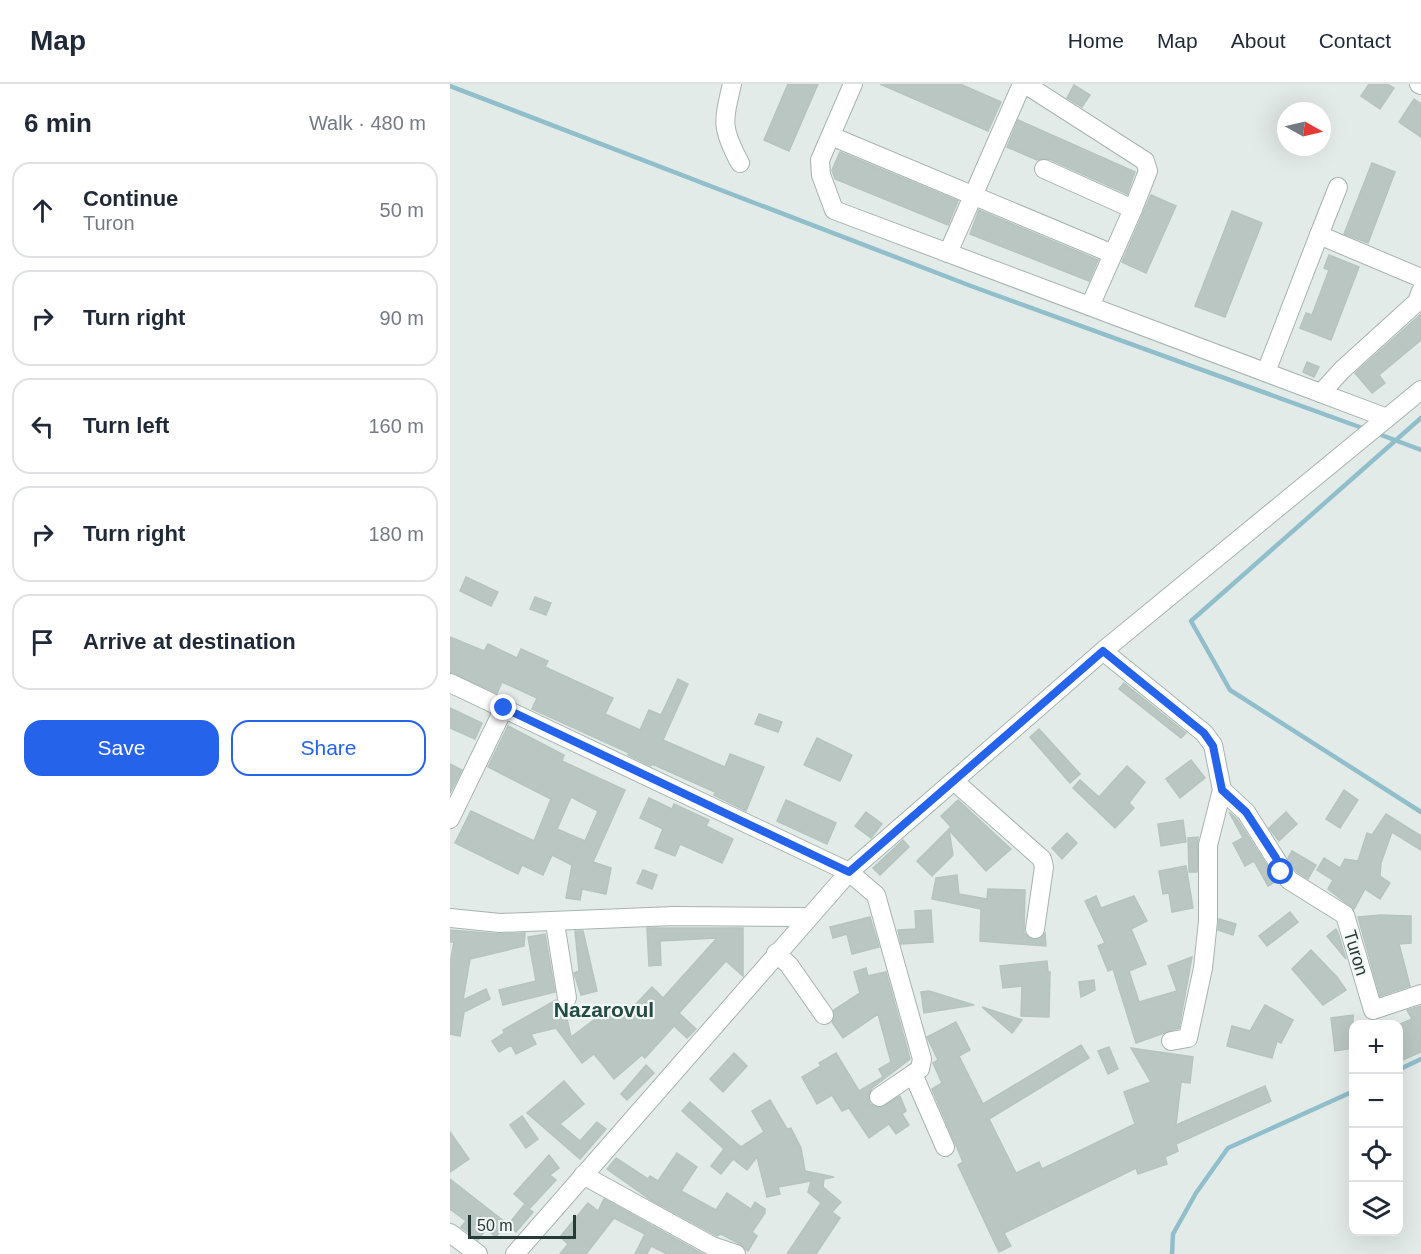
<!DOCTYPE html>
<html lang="en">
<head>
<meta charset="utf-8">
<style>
  :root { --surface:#fff; --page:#f6f6f7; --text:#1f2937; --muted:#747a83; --line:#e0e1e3; --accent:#2563eb }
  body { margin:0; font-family:Arial,sans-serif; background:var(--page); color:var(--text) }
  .controls { position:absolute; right:18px; bottom:18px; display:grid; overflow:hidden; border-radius:12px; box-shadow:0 6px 24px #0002 }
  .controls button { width:54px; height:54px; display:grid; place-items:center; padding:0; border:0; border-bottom:2px solid var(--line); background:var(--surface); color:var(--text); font:30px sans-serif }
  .compass { position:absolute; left:827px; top:18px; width:54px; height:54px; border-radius:50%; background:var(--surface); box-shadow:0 6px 24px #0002; rotate:98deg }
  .scale { position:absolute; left:18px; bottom:15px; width:108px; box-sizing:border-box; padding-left:6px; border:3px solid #253b36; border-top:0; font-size:16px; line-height:21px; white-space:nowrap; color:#253b36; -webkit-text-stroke:4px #f3f8f6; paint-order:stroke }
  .stop { position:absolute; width:18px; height:18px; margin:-14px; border:4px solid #2563eb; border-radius:50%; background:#fff }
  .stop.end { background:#2563eb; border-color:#fff; box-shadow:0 2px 6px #0008 }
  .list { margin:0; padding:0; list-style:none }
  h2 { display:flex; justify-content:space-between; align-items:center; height:78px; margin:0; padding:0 24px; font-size:26px }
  h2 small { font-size:20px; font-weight:400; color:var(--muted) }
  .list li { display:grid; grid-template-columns:39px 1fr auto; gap:18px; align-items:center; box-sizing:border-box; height:96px; margin:0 12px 12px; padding:0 12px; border:2px solid var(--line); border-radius:18px }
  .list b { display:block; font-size:22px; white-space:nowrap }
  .list p { margin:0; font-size:20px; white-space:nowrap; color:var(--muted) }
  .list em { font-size:20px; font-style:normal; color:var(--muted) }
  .actions { display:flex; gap:12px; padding:18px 24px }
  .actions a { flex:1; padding:14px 0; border:2px solid var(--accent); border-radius:18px; text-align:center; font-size:21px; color:var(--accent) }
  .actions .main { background:var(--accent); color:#fff }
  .icon { flex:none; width:33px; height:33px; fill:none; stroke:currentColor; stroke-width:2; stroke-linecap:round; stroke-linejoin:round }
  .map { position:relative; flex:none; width:971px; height:1170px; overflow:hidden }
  header { display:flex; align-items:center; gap:36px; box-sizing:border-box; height:84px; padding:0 30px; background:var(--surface); border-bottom:2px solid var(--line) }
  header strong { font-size:28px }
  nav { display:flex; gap:33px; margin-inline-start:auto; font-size:21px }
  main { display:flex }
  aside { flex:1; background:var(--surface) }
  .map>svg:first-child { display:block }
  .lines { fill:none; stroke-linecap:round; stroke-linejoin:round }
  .stream { stroke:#91becb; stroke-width:4.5 }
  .building { fill:#b9c6c1; stroke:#b6c4bf; stroke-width:1.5; fill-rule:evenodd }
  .minor-casing { stroke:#a6b3af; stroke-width:20 }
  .minor { stroke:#fff; stroke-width:18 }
  .route { stroke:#2563eb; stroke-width:8 }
  .labels { text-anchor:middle; stroke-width:4.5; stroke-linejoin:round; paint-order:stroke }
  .street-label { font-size:18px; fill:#253b36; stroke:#f3f8f6 }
  .quarter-label { font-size:21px; font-weight:bold; fill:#224b44; stroke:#f3f8f6 }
</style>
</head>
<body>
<header>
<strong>Map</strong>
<nav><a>Home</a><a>Map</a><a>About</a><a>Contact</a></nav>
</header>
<main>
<aside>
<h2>6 min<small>Walk · 480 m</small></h2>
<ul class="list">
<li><svg class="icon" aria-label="ahead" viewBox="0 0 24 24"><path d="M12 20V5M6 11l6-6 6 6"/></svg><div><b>Continue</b><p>Turon</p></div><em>50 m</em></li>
<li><svg class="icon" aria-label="right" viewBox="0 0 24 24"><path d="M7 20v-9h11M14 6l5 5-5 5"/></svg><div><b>Turn right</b></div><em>90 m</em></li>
<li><svg class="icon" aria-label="left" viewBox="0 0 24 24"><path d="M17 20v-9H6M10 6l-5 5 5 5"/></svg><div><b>Turn left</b></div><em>160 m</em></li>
<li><svg class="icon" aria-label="right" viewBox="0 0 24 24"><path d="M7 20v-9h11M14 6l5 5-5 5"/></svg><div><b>Turn right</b></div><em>180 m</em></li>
<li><svg class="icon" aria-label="arrive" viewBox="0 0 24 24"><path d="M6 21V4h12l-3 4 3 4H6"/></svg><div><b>Arrive at destination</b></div></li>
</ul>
<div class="actions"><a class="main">Save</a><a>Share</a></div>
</aside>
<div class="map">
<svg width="971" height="1170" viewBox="0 0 971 1170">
  <rect width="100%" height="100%" fill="#e3ebe8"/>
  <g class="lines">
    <g class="stream">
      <polyline points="0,2 521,202 915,345"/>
      <polyline points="971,334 741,537 780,606 971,728"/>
      <polyline points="926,349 971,366"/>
      <polyline points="948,986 971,975"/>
      <polyline points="722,1170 723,1150 746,1109 778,1064 904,1007"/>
    </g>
  </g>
  <g class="building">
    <polygon points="338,0 368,0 339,67 314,56"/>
    <polygon points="430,0 510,0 551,18 538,47"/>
    <polygon points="919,0 937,0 944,4 930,25 911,12"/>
    <polygon points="624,1 640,11 632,23 617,14"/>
    <polygon points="964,15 971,20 971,53 949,38"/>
    <polygon points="568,36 685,88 677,110 599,75 587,76 557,63"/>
    <polygon points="390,68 508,117 498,141 385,95 382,86"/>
    <polygon points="922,79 945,88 918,159 894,150"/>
    <polygon points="701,111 726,122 696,189 672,178"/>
    <polygon points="529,126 648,176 639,197 520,150"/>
    <polygon points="782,127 812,139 775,233 745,222"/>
    <polygon points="879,171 909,183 881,256 850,244 856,229 862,231 879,186 874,184"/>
    <polygon points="971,230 971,256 929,291 935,299 922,309 905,289"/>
    <polygon points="857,278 869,283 864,293 853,288"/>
    <polygon points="16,493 48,508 41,522 10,507"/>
    <polygon points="85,513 101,519 96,531 80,525"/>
    <polygon points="0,553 34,567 38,560 67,574 71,565 98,577 95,583 163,614 155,630 190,646 199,626 211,631 228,595 238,600 213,656 275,683 280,670 314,683 296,727 264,711 265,708 202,680 201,682 178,671 179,669 82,625 87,614 52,598 47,609 0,588"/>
    <polygon points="674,599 736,649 731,654 669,605"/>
    <polygon points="0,624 32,639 25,655 0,644"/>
    <polygon points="309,630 332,638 328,648 305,640"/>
    <path d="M58 642 114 671 112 677 175 706 143 778 161 784 156 810 132 805 130 816 116 814 122 781 102 771 93 791 72 781 68 790 5 759 21 727 84 757 101 715 38 683ZM121 713 148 727 135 757 107 745Z"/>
    <polygon points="589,645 630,690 620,699 580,653"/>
    <polygon points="367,654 402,671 390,697 354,681"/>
    <polygon points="741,676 755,694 730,714 716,695"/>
    <polygon points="0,680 12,686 0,709"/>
    <polygon points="677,682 695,698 679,719 684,724 665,744 623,704 630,696 649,713"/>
    <polygon points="894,706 908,716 890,744 876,735"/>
    <polygon points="199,714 222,725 224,720 259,736 256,742 283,755 272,779 230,760 225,772 205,764 213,745 190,734"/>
    <polygon points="336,716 386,739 377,760 327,737"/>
    <polygon points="508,716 561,765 536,787 499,746 503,771 482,792 467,777 501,743 491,732"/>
    <polygon points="416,728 432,740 421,754 405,742"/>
    <polygon points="779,728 787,735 827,797 818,802 804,777 795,782 783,759 793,754"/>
    <polygon points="836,728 847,740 829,757 819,744"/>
    <polygon points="936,730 971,752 971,766 942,748 931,779 930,792 940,799 930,815 915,805 904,825 878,805 883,796 867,786 874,774 890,784 895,775 908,777 917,749 922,751"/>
    <polygon points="733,736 736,758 711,762 708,740"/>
    <polygon points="617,749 627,759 612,775 602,764"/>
    <polygon points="748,753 747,788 739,788 738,754"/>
    <polygon points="453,756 459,763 430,791 423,784"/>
    <polygon points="842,767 866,781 858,795 847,788 838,774"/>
    <polygon points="736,782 743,824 722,828 719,809 713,810 709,787"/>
    <polygon points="193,786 207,791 202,805 187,799"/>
    <polygon points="507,791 509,810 537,815 538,805 575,806 574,849 584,856 590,855 595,849 596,862 530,857 531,825 482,815 486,794"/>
    <polygon points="646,812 651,824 684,812 697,837 681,845 696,880 679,887 689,918 727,907 718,882 742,873 729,944 686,959 663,885 658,887 648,862 655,859 635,817"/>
    <polygon points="481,826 483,858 451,860 448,846 466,845 465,827"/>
    <polygon points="840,828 848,838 817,862 809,852"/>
    <polygon points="931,831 961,832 961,859 949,860 960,902 930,912 908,833"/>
    <polygon points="420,833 429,863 402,870 397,850 383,854 380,843"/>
    <polygon points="769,835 786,840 783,851 768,846"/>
    <polygon points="197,844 293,844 293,892 276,877 229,929 246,945 237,954 224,942 195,974 192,971 164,995 144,970 132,979 106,944 81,950 86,960 66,970 61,961 49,968 42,957 54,949 53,946 106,916 115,925 121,953 160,924 171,936 202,903 213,914 267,854 210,857 211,881 199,882"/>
    <polygon points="886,845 888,849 896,875 877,852"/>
    <polygon points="0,846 49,850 75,849 74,862 20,875 13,916 36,905 40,915 14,928 10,952 0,950 0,880 4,858 0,858"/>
    <polygon points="125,847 133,847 147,907 131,911 124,889 129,887"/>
    <polygon points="95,850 105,908 53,921 49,906 86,897 78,853"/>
    <polygon points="861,866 887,893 896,906 873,921 842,885"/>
    <polygon points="597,877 598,888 600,888 599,933 571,932 572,902 553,904 550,882"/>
    <polygon points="416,884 418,892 436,888 460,975 422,1004 418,1013 420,1020 429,1024 450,1012 456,1027 452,1030 459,1041 446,1050 439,1040 419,1054 399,1024 392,1027 382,1011 367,1020 352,993 371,982 369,979 386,969 409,1007 433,993 429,985 441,978 428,930 393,954 382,938 384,926 410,909 404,888"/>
    <polygon points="644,896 645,906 631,913 629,898"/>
    <polygon points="479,907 524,921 474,929 471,908"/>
    <polygon points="815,921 843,936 831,959 827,957 822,974 777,962 782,942 800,947"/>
    <polygon points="971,922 971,968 948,978 948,941 962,935 957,926"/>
    <polygon points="532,923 572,936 562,949"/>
    <polygon points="903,931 903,964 885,967 881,934"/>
    <polygon points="506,938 520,966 509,972 533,1020 631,961 639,974 539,1035 566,1089 589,1078 592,1085 685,1040 674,1008 701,998 681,964 743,973 740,999 731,998 726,1041 815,1002 821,1017 726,1060 728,1067 715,1073 717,1080 688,1090 686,1084 554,1149 561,1162 549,1168 508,1081 513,1078 482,1005 492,999 483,979 488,976 477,953"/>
    <polygon points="659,963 668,985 658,990 648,967"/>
    <polygon points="284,969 297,982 273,1008 260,995"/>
    <polygon points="196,981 204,989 177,1016 171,1010"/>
    <polygon points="114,997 134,1020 110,1040 130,1057 147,1038 156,1045 130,1075 77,1029"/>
    <polygon points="320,1016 337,1045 341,1044 351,1064 355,1087 384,1093 374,1095 373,1103 391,1118 382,1128 390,1134 366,1170 337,1170 371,1119 358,1108 361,1097 328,1103 330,1110 317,1113 307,1073 297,1086 283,1075 271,1090 261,1082 274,1065 232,1027 240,1018 291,1063 314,1048 302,1027"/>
    <polygon points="72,1032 88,1055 76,1064 60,1041"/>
    <polygon points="0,1048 19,1075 0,1088"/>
    <polygon points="227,1069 247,1083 231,1107 266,1126 277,1109 301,1125 305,1118 315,1125 315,1129 302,1148 307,1152 298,1167 290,1160 271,1150 267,1152 201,1116 157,1085 166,1074 198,1095 200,1092 208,1097"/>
    <polygon points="99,1071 109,1084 100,1091 106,1096 80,1124 64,1110"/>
    <polygon points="0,1095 56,1139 46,1153 36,1145 28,1156 11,1143 16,1137 0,1125"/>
    <polygon points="154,1115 253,1170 217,1170 201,1162 197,1170 185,1170 195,1150 164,1134 136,1170 110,1170 118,1160 110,1153 138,1119 148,1127"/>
    <polygon points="74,1121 83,1128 66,1148 58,1141"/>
  </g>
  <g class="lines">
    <g class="minor-casing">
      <g id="minor">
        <path d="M282 0C273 38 271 44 290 79"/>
        <polyline points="403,0 370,76 371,91 384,126 937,334"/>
        <polyline points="575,0 695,77 698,87 683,125"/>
        <polyline points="969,0 971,1"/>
        <polyline points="381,52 663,170"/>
        <polyline points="594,85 683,125 640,222"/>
        <polyline points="869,151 888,103"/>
        <polyline points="498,169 572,0"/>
        <polyline points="816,288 869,151 971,194"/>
        <polyline points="871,309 892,286 967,218 971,207"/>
        <polyline points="653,567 754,649 763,661 772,706 758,761 758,837 753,884 738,954 721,957"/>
        <polyline points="0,599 399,788 426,811 472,975 470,985 463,990 495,1063"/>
        <polyline points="504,697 592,775 594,783 585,845"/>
        <polyline points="772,706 796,728 839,796 895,831 923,926 971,910"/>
        <polyline points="0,735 54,624"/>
        <polyline points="0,834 50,839 224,832 357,833"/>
        <polyline points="105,839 117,914"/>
        <polyline points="326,869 339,881 374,931"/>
        <polyline points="429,1013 463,990"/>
        <polyline points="133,1091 262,1162 286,1170"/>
        <polyline points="0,1149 28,1170"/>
        <polyline points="65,1170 399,788 653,567 971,306"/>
      </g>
    </g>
    <use href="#minor" class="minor"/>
  </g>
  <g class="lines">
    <polyline class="route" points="54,624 399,788 653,567 754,649 763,662 772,706 796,728 826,774 831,788"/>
  </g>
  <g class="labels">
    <g class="street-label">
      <text transform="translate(906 869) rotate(73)" y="6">Turon</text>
    </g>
    <g class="quarter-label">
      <text x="154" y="933">Nazarovul</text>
    </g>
  </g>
</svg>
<div class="controls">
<button>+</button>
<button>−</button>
<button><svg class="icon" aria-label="locate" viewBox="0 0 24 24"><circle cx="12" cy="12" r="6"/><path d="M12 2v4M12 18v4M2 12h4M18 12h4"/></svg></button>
<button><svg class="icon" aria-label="layers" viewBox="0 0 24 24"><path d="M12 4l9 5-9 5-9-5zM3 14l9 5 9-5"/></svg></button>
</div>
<svg class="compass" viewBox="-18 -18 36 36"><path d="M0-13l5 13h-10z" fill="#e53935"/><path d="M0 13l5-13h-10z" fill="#747a83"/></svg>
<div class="scale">50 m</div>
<div class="stop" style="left:831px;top:788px"></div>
<div class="stop end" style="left:54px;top:624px"></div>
</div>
</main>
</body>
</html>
